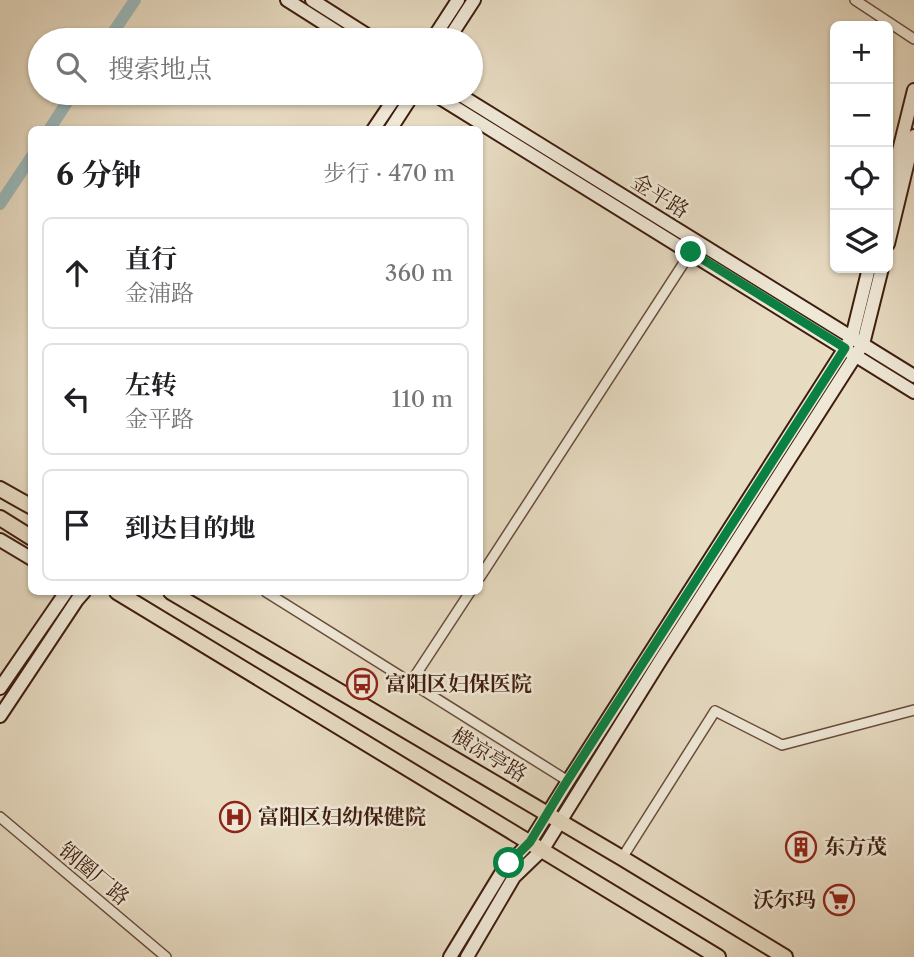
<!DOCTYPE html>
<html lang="zh">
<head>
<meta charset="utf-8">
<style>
  :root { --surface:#fff; --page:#f6f6f6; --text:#202124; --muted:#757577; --line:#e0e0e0 }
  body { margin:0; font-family:"Libre Caslon Text","Noto Serif SC",serif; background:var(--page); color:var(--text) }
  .controls { position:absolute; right:21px; top:21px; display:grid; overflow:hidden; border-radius:10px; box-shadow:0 2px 5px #0004 }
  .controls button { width:63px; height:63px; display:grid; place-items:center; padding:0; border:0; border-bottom:2px solid var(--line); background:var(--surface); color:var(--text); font:35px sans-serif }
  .stop { position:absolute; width:21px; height:21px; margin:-16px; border:5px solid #0b8043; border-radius:50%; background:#fff }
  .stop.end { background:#0b8043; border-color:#fff; box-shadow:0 2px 7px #0008 }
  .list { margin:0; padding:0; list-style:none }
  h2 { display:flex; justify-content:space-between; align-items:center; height:91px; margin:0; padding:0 28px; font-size:30px }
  h2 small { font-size:23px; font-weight:400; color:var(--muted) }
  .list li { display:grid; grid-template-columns:46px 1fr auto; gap:21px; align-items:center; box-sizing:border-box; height:112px; margin:0 14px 14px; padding:0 14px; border:2px solid var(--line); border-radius:10px }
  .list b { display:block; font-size:26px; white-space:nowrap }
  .list p { margin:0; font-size:23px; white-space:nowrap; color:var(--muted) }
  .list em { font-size:23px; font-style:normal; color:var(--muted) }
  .icon { flex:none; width:38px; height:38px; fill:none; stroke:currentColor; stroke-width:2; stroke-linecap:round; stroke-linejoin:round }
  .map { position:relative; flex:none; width:914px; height:957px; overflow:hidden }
  .search { position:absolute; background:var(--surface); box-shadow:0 2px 5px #0004; left:28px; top:28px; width:455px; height:77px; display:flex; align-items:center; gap:18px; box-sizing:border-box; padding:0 24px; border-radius:38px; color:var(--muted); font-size:26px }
  .panel { position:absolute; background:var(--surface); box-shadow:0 2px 5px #0004; left:28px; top:126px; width:455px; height:469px; border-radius:10px }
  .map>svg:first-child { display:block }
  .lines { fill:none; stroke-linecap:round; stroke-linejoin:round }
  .canal { stroke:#9ab9bb; stroke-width:12 }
  .street-casing { stroke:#694c3b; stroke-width:12 }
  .secondary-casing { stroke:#3f1d0e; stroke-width:16 }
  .primary-casing { stroke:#3f1d0e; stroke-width:18 }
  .street { stroke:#efe8d7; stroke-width:9 }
  .secondary { stroke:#efe8d7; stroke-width:12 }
  .primary { stroke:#e7dbc2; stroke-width:14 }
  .route { stroke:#0b8043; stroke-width:9 }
  .labels { text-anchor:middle; stroke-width:5; stroke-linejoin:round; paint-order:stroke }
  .street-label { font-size:21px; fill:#3f1d0e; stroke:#efe8d7 }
  .poi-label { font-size:21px; font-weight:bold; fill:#3f1d0e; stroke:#efe8d7; text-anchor:start }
</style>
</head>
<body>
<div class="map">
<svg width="914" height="957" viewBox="0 0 914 957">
  <rect width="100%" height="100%" fill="#e7dbc2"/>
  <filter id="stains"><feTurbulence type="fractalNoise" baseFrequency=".00286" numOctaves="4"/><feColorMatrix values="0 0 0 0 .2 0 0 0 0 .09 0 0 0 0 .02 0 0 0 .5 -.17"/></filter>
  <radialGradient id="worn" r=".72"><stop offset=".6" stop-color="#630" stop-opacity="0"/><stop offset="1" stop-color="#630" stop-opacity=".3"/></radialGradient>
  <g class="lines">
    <g class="canal">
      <polyline points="108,40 135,0"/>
      <polyline points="49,130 73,93"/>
      <polyline points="0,204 32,156"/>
    </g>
    <g class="street-casing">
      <g id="street">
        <polyline points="855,0 914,39"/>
        <polyline points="480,577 698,241"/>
        <polyline points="266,592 568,781"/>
        <polyline points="411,682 470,592"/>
        <polyline points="0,817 166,957"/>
        <polyline points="622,858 715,711 782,745 914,710"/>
      </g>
    </g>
    <g class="secondary-casing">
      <g id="secondary">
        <polyline points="287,0 350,40"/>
        <polyline points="312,0 375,40"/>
        <polyline points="432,40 458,0"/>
        <polyline points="448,40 474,0"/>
        <polyline points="432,93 914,392"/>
        <polyline points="457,93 914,376"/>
        <polyline points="373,130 398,93"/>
        <polyline points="390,130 414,93"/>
        <polyline points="888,195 914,90"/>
        <polyline points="888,244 914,136"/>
        <polyline points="0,540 32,559"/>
        <polyline points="0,688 66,592"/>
        <polyline points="0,716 77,600 84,592"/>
        <polyline points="450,957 503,870 530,842 568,781 852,337 869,268"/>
        <polyline points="467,957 514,877 543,849 660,661 863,344 882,268"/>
      </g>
    </g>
    <g class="primary-casing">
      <g id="primary">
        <polyline points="0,489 32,507"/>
        <polyline points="0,518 32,538"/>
        <polyline points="117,592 718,957"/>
        <polyline points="171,592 622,858 785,957"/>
      </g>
    </g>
    <use href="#street" class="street"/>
    <use href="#secondary" class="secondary"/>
    <use href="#primary" class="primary"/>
  </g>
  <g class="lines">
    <polyline class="route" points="509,863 530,842 562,789 845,348 691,252"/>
  </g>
  <defs>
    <g id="bus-ring" transform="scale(1.575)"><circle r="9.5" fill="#efe8d7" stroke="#8f2418" stroke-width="1.5"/><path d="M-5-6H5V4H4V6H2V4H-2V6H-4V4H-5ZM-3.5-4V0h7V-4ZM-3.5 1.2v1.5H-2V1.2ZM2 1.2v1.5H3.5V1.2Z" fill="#8f2418"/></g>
    <g id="hospital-ring" transform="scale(1.575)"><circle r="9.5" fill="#efe8d7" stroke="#8f2418" stroke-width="1.5"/><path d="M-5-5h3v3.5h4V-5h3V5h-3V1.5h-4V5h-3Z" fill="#8f2418"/></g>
    <g id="building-ring" transform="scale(1.575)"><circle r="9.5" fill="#efe8d7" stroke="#8f2418" stroke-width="1.5"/><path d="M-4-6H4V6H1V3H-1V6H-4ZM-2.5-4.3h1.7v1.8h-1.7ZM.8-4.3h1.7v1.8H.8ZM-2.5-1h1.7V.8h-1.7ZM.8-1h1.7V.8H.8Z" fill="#8f2418"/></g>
    <g id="supermarket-ring" transform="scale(1.575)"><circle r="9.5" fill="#efe8d7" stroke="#8f2418" stroke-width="1.5"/><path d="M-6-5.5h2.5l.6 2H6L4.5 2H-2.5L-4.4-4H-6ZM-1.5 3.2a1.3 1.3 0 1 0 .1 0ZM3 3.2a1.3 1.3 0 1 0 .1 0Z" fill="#8f2418"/></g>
  </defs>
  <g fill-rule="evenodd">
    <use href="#bus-ring" x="362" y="684"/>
    <use href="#hospital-ring" x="235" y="817"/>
    <use href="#building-ring" x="801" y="847"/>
    <use href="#supermarket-ring" x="839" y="900"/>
  </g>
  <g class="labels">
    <g class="street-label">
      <text transform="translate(660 196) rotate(32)" y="7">金平路</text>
      <text transform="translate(489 755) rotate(31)" y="7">横凉亭路</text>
      <text transform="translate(94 874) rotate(40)" y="7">钢圈厂路</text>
    </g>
    <g class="poi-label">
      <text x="385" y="691">富阳区妇保医院</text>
      <text x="258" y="824">富阳区妇幼保健院</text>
      <text x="824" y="854">东方茂</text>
      <text x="816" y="907" text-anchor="end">沃尔玛</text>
    </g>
  </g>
  <rect width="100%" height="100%" filter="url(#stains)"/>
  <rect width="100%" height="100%" fill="url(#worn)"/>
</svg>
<div class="controls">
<button>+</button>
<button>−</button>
<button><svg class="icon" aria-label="locate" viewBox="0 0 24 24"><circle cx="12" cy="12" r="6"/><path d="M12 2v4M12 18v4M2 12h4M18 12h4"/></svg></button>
<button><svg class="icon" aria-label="layers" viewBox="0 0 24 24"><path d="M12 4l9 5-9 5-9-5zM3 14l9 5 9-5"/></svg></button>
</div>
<div class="stop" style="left:509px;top:863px"></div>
<div class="stop end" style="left:691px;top:252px"></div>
<div class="search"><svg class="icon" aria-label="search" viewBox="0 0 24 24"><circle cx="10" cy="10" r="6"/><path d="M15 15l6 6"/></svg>搜索地点</div>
<section class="panel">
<h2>6 分钟<small>步行 · 470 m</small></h2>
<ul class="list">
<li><svg class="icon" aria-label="ahead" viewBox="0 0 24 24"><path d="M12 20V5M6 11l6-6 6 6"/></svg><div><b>直行</b><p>金浦路</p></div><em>360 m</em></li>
<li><svg class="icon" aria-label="left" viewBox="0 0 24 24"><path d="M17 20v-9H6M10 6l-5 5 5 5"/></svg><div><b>左转</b><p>金平路</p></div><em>110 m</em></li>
<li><svg class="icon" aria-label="arrive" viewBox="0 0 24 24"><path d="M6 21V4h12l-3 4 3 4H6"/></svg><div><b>到达目的地</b></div></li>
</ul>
</section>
</div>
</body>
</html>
